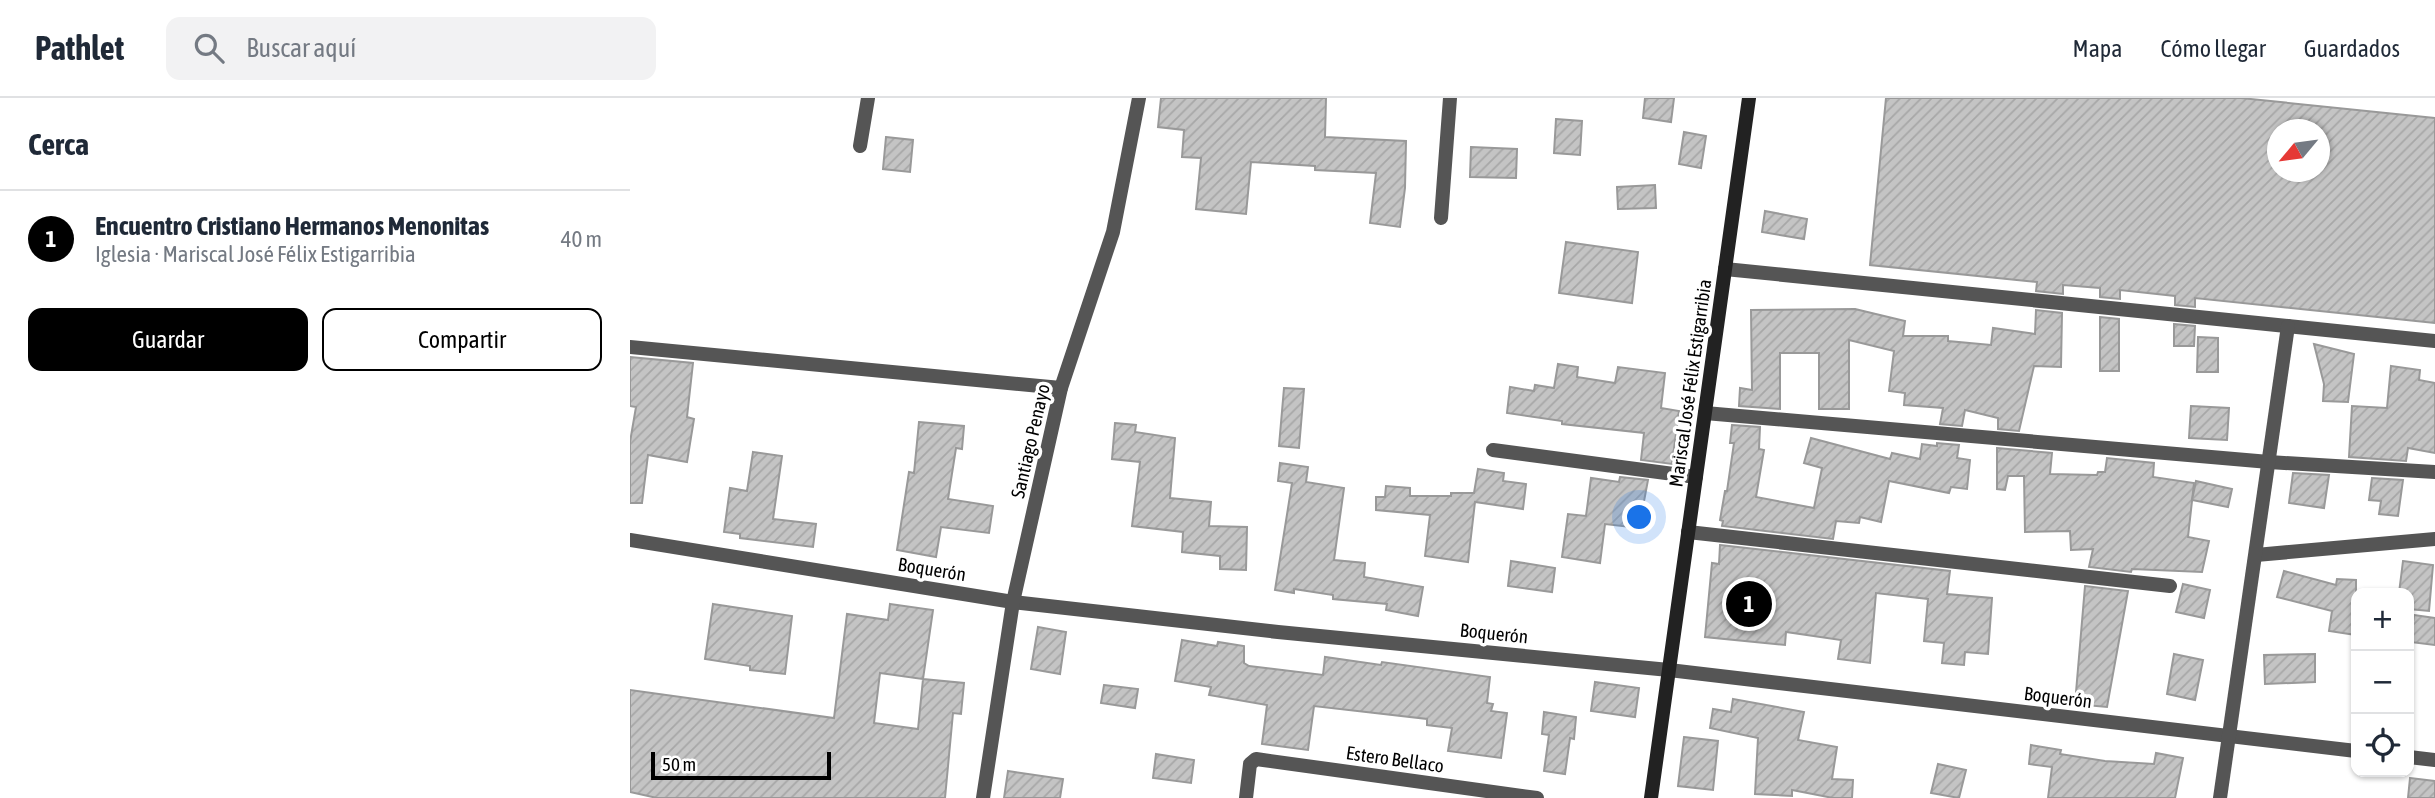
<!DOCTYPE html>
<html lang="es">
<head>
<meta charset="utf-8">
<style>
  :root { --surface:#fff; --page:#f2f2f3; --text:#1f2937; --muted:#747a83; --line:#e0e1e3; --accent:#000 }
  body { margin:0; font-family:"Asap Condensed",sans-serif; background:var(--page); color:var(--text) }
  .controls { position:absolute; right:21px; bottom:21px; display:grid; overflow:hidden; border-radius:14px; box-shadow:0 2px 5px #0004 }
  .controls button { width:63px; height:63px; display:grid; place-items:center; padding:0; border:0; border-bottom:2px solid var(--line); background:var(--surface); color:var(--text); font:35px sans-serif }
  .compass { position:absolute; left:1637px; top:21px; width:63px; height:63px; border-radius:50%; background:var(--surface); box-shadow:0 2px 5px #0004; rotate:241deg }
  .scale { position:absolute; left:21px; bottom:18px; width:180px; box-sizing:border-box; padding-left:7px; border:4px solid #000; border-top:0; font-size:19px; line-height:24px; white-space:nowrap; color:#000; -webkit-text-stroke:5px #fff; paint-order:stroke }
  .you { position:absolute; left:1010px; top:420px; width:24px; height:24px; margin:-18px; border:5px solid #fff; border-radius:50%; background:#1a73e8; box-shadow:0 0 0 10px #1a73e833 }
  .badge { display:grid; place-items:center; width:46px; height:46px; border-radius:50%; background:var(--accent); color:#fff; font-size:23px; font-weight:700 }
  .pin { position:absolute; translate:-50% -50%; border:4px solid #fff; box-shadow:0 2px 7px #0006 }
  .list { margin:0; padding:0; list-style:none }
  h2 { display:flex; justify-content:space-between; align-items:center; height:91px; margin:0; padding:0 28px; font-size:30px }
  h2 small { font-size:23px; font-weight:400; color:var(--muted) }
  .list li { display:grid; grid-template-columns:46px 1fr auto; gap:21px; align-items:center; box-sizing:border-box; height:98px; padding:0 28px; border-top:2px solid var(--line) }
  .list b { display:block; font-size:26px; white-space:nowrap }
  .list p { margin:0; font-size:23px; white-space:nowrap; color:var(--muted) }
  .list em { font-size:23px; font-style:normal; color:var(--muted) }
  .actions { display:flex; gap:14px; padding:21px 28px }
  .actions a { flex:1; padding:16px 0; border:2px solid var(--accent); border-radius:14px; text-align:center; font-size:24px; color:var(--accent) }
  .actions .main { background:var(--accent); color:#fff }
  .icon { flex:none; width:38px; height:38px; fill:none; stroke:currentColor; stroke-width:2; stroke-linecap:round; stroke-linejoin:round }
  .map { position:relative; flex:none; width:1805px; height:700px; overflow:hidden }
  header { display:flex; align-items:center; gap:42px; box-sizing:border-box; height:98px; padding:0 35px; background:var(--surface); border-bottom:2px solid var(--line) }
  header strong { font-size:33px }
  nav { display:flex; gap:38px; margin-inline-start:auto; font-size:24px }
  .search { width:490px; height:63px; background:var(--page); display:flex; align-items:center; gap:18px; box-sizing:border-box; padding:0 24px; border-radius:14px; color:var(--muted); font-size:26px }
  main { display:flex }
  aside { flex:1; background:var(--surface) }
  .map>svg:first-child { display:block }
  .building { fill:url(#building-hatch); stroke:#999; stroke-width:2; fill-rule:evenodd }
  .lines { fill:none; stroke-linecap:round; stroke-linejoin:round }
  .lane { stroke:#555; stroke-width:14 }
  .street { stroke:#555; stroke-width:14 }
  .secondary { stroke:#222; stroke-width:14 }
  .labels { text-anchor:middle; stroke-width:7; stroke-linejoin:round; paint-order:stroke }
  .street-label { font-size:19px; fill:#000; stroke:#fff }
</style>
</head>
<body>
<header>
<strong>Pathlet</strong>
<div class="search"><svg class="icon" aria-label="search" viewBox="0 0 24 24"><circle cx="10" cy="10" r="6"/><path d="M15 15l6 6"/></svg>Buscar aquí</div>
<nav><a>Mapa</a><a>Cómo llegar</a><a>Guardados</a></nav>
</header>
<main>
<aside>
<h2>Cerca<small></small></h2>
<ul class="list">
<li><span class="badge">1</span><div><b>Encuentro Cristiano Hermanos Menonitas</b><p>Iglesia · Mariscal José Félix Estigarribia</p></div><em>40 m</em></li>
</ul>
<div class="actions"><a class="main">Guardar</a><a>Compartir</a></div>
</aside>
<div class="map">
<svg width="1805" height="700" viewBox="0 0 1805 700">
  <defs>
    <pattern id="building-hatch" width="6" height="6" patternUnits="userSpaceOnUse" patternTransform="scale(1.75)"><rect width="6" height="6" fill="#c4c4c4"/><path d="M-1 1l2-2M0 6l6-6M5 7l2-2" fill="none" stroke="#a7a7a7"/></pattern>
  </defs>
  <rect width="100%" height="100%" fill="#fff"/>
  <g class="building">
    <polygon points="531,0 696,0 695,39 776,43 775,90 770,129 740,125 746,75 685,72 685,68 621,64 616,116 566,111 571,60 552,59 554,32 528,29"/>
    <polygon points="1015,0 1044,0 1041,24 1013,20"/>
    <path d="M1256 0H1611L1805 20V225L1565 200V209L1545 207V198L1490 192V201L1470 199V190L1433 187V196L1406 193 1407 184 1240 167ZM1648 32H1690V74H1648Z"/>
    <polygon points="926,21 952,23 950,57 924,55"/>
    <polygon points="1054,34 1076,38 1071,70 1049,66"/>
    <polygon points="256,39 283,42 280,74 253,71"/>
    <polygon points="841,49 887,51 886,80 840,79"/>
    <polygon points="1025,87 1026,110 988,111 987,89"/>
    <polygon points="1135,113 1177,121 1174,141 1132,134"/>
    <polygon points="936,144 1008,154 1002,205 929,195"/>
    <polygon points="1225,211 1275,223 1273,238 1318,238 1318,243 1361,247 1363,230 1405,236 1406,212 1432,215 1431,269 1404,268 1389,333 1368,331 1368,320 1335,312 1332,328 1310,326 1313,310 1274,307 1275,295 1259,293 1264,253 1219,242 1219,311 1189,311 1189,255 1150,255 1150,311 1109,308 1110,290 1122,292 1121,212"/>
    <polygon points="1470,219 1489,221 1489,273 1470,273"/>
    <polygon points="1544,226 1565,228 1564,248 1544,248"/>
    <polygon points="1568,239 1588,240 1588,274 1567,274"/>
    <polygon points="1684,246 1724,256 1718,304 1693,303 1694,286"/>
    <polygon points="0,259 63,265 57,319 64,321 57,364 18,357 12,405 0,405 0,344 6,309 0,308"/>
    <polygon points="928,266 948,269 947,279 985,285 988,269 1035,275 1031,310 1049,313 1042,366 1011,362 1014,335 932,326 932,323 877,315 880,289 904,293 905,287 924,290"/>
    <polygon points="1761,268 1790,272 1789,282 1805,285 1805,355 1778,350 1776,363 1719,359 1722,308 1757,310"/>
    <polygon points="654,290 674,291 669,350 649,348"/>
    <polygon points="1561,308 1599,310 1597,342 1559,340"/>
    <polygon points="289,324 334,328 332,351 326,350 318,401 363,408 359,435 311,429 306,459 267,452 279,374 284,375"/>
    <polygon points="485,325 506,327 505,334 545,340 540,400 581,404 579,428 617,429 616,472 590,471 590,458 552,454 553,434 502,428 510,364 482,361"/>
    <polygon points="1102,327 1130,329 1129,351 1134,352 1126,399 1184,410 1192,370 1174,365 1181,340 1260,361 1262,355 1290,361 1292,346 1307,348 1307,345 1329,347 1327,360 1340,362 1337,391 1321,389 1319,395 1259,383 1251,424 1230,419 1229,425 1206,423 1203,441 1092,428 1093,423 1090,422 1095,393 1097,393 1104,345 1100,345"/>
    <polygon points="1367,350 1422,355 1420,376 1467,377 1468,374 1475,374 1477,360 1524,365 1523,379 1564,385 1558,439 1579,443 1572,474 1502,471 1501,474 1459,469 1463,451 1441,452 1440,433 1395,434 1394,378 1378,378 1375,392 1367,391"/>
    <polygon points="123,354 152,358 143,421 186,426 183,449 110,440 110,436 94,434 100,390 117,393"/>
    <polygon points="650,365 678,369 676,384 714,390 704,462 735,465 734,479 793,489 788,518 756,512 757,506 703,501 703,497 664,491 664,495 645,492 662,385 648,383"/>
    <polygon points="848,371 874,375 873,383 896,386 893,411 845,404 838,464 795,458 800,417 746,412 746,399 755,399 756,388 780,390 780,398 821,398 821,395 844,395"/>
    <polygon points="1663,375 1699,377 1694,410 1659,405"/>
    <polygon points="990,379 1018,382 1009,430 975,426 970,465 932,459 938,416 956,418 961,380 989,384"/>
    <polygon points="1742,380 1773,382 1768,418 1749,416 1751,403 1739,402"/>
    <polygon points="1566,383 1602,391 1598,409 1562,402"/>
    <polygon points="1090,447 1320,473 1317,496 1362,500 1358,556 1335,554 1334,567 1312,565 1314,545 1294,543 1298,501 1246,495 1240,565 1208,561 1211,542 1156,534 1155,547 1075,539 1082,465 1089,466"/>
    <polygon points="881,463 925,470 922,494 878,488"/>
    <polygon points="1773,463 1803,467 1799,513 1779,511 1779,495 1769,495"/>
    <polygon points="1654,473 1706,487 1707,481 1726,482 1726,537 1699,533 1702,513 1647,499"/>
    <polygon points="1553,486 1580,492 1574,520 1546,514"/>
    <polygon points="1455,488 1498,493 1477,609 1445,606"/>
    <polygon points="83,506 162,518 155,576 120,572 120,568 75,561"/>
    <path d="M260 506 303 512 293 581 334 585 331 616 323 615 315 700H27L0 694V592L204 620 217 516 258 522ZM250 575 293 581 288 631 244 625Z"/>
    <polygon points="1784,517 1805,520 1805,547 1780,544"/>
    <polygon points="408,529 436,534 430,576 401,571"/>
    <polygon points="552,542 587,548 588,544 614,548 614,565 619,568 693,577 695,559 751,567 752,564 860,579 857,605 863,606 861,613 877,615 871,660 818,653 822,630 797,627 797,621 684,608 678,652 632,646 637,607 579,597 581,589 545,583"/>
    <polygon points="1544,556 1573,562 1565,602 1537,596"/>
    <polygon points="1685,556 1685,584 1635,586 1634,557"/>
    <polygon points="965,584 1009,590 1005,619 961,613"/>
    <polygon points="474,587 508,591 505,610 471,605"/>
    <polygon points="1103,601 1174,614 1168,642 1207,649 1202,681 1223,682 1222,700 1203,700 1162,692 1162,698 1125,696 1128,640 1080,630 1083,611 1101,614"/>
    <polygon points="914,614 946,619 944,641 940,640 935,676 914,673 919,637 912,636"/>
    <polygon points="1054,639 1088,643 1083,692 1048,688"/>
    <polygon points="1401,647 1431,652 1430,656 1475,663 1524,666 1526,655 1553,660 1545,700 1418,700 1422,669 1399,666"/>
    <polygon points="526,656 564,662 561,685 523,680"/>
    <polygon points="1308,666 1336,672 1329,700 1301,695"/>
    <polygon points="378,673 433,681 430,700 374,700"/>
    <polygon points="1780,680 1805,683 1805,700 1778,700"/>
  </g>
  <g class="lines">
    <polyline class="lane" points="230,48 238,0"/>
    <g class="street">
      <polyline points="811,120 820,0"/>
      <polyline points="1095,171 1805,243"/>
      <polyline points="0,249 431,290"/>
      <polyline points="1075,315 1639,364 1805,374"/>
      <polyline points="863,352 1066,379"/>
      <polyline points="1058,434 1540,488"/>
      <polyline points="0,442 383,504 648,534 1039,572 1726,653"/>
      <polyline points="1626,457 1805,441"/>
      <polyline points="1779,659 1805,662"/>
      <polyline points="353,700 383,504 431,290 483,134 509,0"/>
      <polyline points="616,700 620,666 626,661 907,700"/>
      <polyline points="1590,700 1658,228"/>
    </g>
    <polyline class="secondary" points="1021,700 1119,0"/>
  </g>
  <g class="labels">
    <g class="street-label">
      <text transform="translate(1060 285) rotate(-82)" y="7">Mariscal José Félix Estigarribia</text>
      <text transform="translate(400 343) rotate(-77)" y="7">Santiago Penayo</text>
      <text transform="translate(302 471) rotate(9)" y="7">Boquerón</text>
      <text transform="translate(864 535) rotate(6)" y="7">Boquerón</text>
      <text transform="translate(1428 599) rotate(7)" y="7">Boquerón</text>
      <text transform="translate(765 661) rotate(8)" y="7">Estero Bellaco</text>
    </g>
  </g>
</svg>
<div class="controls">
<button>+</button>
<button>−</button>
<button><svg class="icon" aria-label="locate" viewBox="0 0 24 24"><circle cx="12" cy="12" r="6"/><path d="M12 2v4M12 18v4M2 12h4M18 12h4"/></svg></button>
</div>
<svg class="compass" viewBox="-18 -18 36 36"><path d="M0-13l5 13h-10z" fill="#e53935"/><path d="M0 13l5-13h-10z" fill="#747a83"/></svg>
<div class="scale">50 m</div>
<div class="you"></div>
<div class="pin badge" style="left:1119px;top:506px">1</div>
</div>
</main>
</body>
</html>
